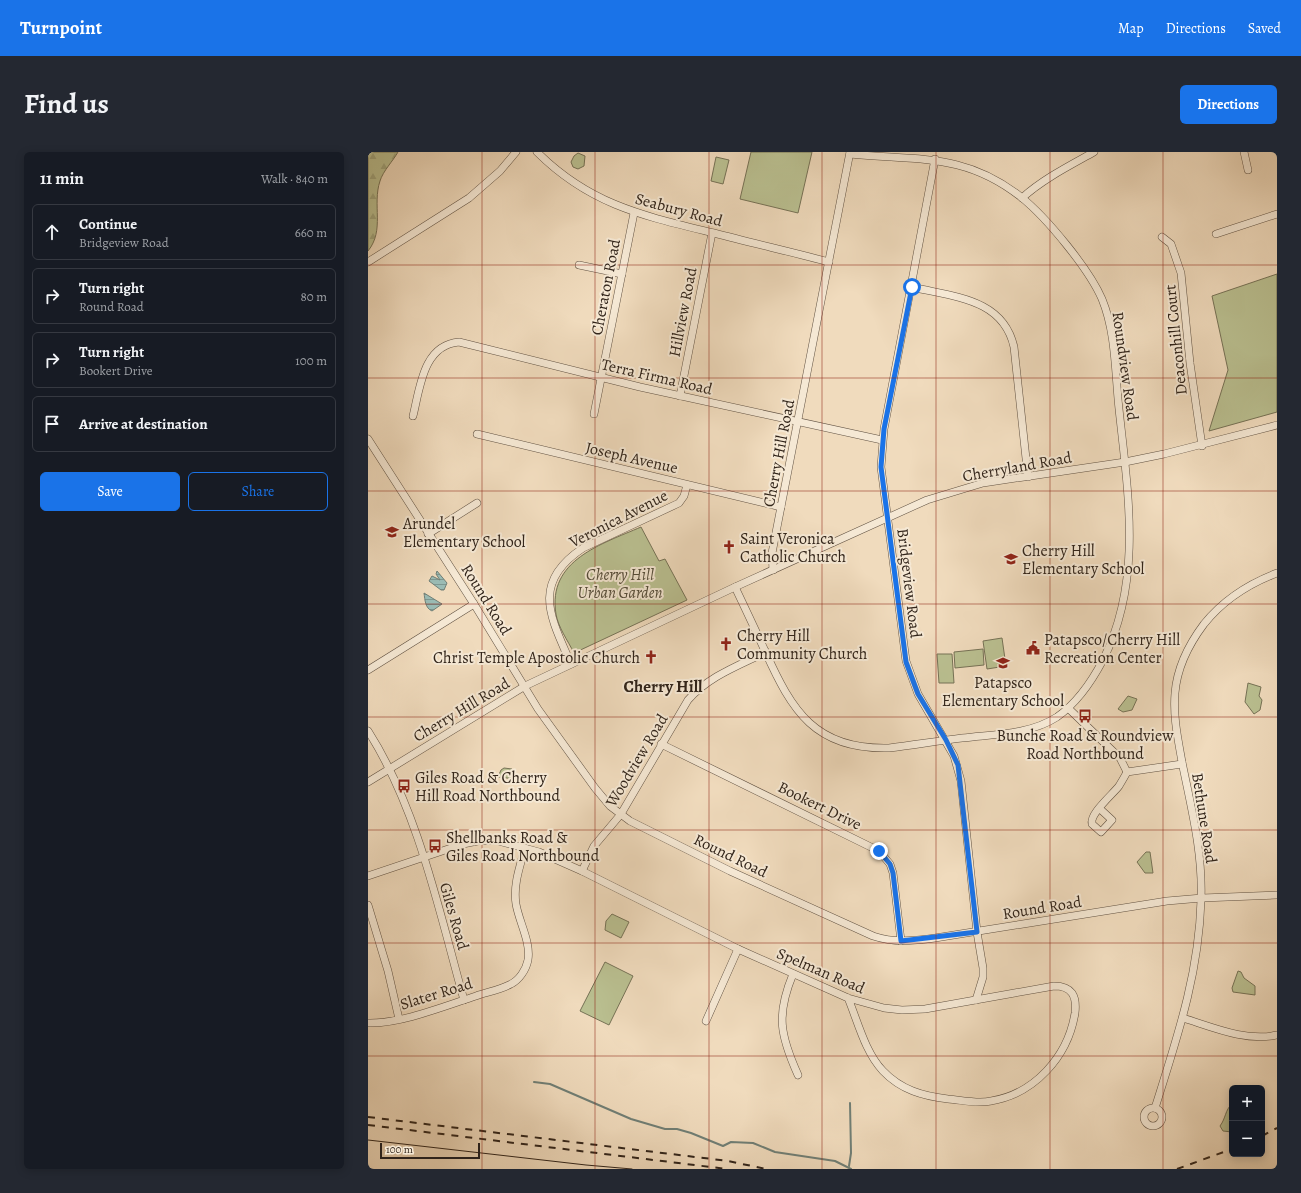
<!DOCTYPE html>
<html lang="en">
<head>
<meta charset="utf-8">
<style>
  :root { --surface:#171b24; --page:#242831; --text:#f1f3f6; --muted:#9ea1a6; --line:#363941; --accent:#1a73e8 }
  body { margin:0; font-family:Alegreya,serif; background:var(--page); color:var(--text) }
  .controls { position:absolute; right:12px; bottom:12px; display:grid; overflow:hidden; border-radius:6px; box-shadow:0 2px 10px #0003 }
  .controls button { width:36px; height:36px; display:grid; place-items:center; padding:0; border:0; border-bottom:1px solid var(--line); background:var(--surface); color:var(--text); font:20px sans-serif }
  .scale { position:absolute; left:12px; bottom:10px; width:100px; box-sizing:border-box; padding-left:4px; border:2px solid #31241a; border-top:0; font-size:11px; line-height:14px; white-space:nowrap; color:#31241a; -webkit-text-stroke:3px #f5e8d4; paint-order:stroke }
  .stop { position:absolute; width:12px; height:12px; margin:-9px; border:3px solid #1a73e8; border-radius:50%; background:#fff }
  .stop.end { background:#1a73e8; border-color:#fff; box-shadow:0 1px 4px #0008 }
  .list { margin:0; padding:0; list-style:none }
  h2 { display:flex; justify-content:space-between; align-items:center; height:52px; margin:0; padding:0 16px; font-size:17px }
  h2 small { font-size:13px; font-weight:400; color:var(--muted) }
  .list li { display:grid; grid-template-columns:26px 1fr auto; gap:12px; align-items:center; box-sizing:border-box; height:56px; margin:0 8px 8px; padding:0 8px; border:1px solid var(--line); border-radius:6px }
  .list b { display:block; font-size:15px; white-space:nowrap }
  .list p { margin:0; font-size:13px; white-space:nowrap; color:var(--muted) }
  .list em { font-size:13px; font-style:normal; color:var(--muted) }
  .actions { display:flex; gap:8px; padding:12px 16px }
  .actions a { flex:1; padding:9px 0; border:1px solid var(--accent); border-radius:6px; text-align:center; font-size:14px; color:var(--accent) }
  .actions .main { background:var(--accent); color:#fff }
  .icon { flex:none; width:22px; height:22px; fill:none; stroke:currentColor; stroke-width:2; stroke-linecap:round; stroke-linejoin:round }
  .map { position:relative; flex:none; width:909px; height:1017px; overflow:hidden; border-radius:6px }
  header { display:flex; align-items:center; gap:24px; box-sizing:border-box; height:56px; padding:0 20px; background:var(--accent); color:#fff }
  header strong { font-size:19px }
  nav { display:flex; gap:22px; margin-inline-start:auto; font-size:14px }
  .intro { display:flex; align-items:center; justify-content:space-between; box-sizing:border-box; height:96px; padding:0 24px }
  h1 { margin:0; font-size:28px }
  .button { padding:10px 18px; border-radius:6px; background:var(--accent); color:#fff; font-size:14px; font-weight:700 }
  main { display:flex; gap:24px; padding:0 24px }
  aside { flex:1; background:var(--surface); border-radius:6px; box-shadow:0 2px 10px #0003 }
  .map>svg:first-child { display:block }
  .green { fill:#bac091; stroke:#767256 }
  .forest { fill:url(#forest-firs); stroke:#767256 }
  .water { fill:url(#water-rules); stroke:#707f76 }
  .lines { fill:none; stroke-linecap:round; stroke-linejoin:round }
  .stream { stroke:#707f76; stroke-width:2 }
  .minor-casing { stroke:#615243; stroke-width:8 }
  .minor { stroke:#f5e8d4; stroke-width:7 }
  .tram { stroke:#31241a; stroke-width:1 }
  .rail { stroke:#31241a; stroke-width:2; stroke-dasharray:7 7; stroke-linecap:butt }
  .route { stroke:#1a73e8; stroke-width:5 }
  .grid { fill:none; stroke:#8f2418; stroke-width:1; stroke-opacity:0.55 }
  .labels { text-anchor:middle; stroke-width:4; stroke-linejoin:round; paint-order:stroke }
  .street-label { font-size:16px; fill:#31241a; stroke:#f5e8d4 }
  .poi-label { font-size:16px; fill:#31241a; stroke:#f5e8d4; text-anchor:start }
  .park-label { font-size:16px; font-style:italic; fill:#534b38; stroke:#f5e8d4 }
  .neighbourhood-label { font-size:17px; font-weight:bold; fill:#31241a; stroke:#f5e8d4 }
</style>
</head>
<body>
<header>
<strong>Turnpoint</strong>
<nav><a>Map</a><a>Directions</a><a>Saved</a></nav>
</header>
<div class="intro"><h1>Find us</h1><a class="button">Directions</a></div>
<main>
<aside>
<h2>11 min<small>Walk · 840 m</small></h2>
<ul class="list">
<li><svg class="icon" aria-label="ahead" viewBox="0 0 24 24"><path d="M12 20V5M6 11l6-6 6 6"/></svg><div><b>Continue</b><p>Bridgeview Road</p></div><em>660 m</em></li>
<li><svg class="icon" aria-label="right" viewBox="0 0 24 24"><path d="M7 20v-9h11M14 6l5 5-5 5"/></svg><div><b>Turn right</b><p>Round Road</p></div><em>80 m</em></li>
<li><svg class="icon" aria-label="right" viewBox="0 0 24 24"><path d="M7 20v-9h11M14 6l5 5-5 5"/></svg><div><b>Turn right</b><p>Bookert Drive</p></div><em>100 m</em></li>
<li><svg class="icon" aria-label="arrive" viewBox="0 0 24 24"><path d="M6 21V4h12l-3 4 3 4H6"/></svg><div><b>Arrive at destination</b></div></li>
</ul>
<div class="actions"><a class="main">Save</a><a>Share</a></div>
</aside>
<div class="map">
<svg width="909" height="1017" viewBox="0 0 909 1017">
  <defs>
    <pattern id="forest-firs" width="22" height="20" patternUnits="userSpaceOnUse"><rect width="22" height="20" fill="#bac091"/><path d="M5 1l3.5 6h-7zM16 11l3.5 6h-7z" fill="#a0a57c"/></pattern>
    <pattern id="water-rules" width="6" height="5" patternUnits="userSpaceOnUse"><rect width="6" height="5" fill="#9abbb4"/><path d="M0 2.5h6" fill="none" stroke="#7e9892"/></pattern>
  </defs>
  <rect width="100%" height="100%" fill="#f0dbbd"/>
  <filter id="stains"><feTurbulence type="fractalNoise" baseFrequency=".005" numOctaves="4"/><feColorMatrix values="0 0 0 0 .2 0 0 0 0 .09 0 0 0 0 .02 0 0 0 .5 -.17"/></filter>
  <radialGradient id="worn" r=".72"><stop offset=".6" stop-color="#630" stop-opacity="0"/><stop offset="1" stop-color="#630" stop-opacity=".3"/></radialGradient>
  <g class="green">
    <polygon points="383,0 444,0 430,61 372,47"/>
    <polygon points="210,1 217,4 216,14 210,17 205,15 203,10 206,4"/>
    <polygon points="348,5 361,8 355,32 343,29"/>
    <polygon points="909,122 909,260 841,279 860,218 844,144"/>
    <path d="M273 375 291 409 297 407 319 448 206 501C200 489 190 475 188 462 179 408 234 392 273 375Z"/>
    <polygon points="634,486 638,514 619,517 615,489"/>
    <polygon points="615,497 616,513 587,516 586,500"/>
    <polygon points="584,502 586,531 571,531 569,502"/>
    <polygon points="880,531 893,535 891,544 894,548 892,558 886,562 877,550"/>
    <polygon points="760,544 769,547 764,558 755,560 750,557"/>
    <polygon points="136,616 144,617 147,621 148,627 130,625 133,618"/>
    <polygon points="778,700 782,700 785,721 777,721 769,710"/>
    <polygon points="244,762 261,770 253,786 237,778 238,769"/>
    <polygon points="237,810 265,824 241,873 212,859"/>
    <polygon points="870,819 873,820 876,826 887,834 887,843 865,840 864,836"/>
    <path d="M864 952V980L855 979 852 974C858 966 857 958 864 952Z"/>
  </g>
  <path class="forest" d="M0 0H30C25 9 15 19 12 29 4 53 17 78 0 99Z"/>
  <g class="water">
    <polygon points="69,419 79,431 76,438 73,438 61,429 64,424 72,428 68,422"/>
    <path d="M56 441 74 452 64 459C57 456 57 448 56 441Z"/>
  </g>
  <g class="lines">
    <g class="stream">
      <polyline points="166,930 182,932 263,967 297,977 309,977 323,981 355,994 363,990 385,991 407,1000 467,1009 483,1017"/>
      <polyline points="481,1014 483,1001 482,951"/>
    </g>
    <g class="minor-casing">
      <g id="minor">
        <path d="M169 0C222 53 276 64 346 81 384 91 423 100 461 110"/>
        <polyline points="876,0 880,18"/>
        <polyline points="567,7 516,277 513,315 538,509 550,542 586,604 593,629 609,780 615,816 615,825 608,848"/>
        <path d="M654 46C675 27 701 14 726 0"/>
        <polyline points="848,82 909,62"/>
        <polyline points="794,85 803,92 813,121 822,211 834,294"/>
        <polyline points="0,110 101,46 132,19 148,0"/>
        <polyline points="211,113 254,122"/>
        <path d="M544 135C585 145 635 146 646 195L660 325"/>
        <polyline points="312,244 344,81"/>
        <polyline points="226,262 266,61"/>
        <path d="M45 264C52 236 55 193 91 190L272 235 514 288"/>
        <polyline points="109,282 413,355"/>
        <path d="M0 287 106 452 170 557 227 636 242 654 262 669 362 719 505 784C526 791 545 789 567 786L799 749 834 746 909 743"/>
        <polyline points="60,382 109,351"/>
        <polyline points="405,418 404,401 482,0"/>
        <path d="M367 435C377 456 387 477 397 499 424 559 447 598 521 596 545 593 570 589 594 586 626 582 661 583 689 565 709 551 724 529 735 508 775 429 760 341 751 257 747 221 748 181 734 147 721 117 679 66 653 45 596 0 549 9 482 2"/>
        <path d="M203 512C183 466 162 431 215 396L311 351 316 344 319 333"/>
        <polyline points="0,518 106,452"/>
        <polyline points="700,556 752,606 759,620"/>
        <path d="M0 579C50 657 71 759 96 848"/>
        <polyline points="293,592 511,699 522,712 525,721 533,789"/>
        <polyline points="759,620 814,612"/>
        <polyline points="0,630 157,534 367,435 559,348 615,331 757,310 796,302 909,273"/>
        <path d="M731 656 744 668 733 680 724 672C721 662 745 642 751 634 754 629 757 624 759 620"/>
        <path d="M214 719 226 694 253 662 320 548C341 524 370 514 398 500"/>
        <path d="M0 724 95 692 110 689H130L171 700 214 719 370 797 480 846 516 856 534 858 557 857 686 834C704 834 709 844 707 861 700 905 666 942 623 949 609 952 594 948 580 947 555 944 533 938 515 919 497 900 490 870 480 846"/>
        <polyline points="0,753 20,819 31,867"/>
        <path d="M425 822C408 863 412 883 430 923"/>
        <path d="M815 866C844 875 878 890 909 883"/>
        <polyline points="338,869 370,797"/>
        <path d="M0 871C32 872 77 854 108 844 119 840 132 838 143 832 151 828 158 818 160 808 163 790 151 770 148 752 145 733 152 714 157 696"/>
        <circle cx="785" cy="965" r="9"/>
        <path d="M787 956C809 886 831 822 833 748 835 701 823 655 814 610 810 587 805 565 807 541 809 516 821 492 836 472 856 447 880 432 909 421"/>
      </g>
    </g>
    <use href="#minor" class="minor"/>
    <polyline class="tram" points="0,988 218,1013 264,1017"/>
    <g class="rail">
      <polyline points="0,965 360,1009 398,1017"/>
      <polyline points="0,973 359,1017"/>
      <polyline points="894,984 909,976"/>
      <polyline points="809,1017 864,997"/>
    </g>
  </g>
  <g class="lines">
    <polyline class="route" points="511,699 522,712 525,721 533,789 609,780 590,613 578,588 550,542 538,510 513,315 516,277 544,135"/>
  </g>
  <path class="grid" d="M114 0V1017M227 0V1017M341 0V1017M454 0V1017M568 0V1017M682 0V1017M795 0V1017M0 113H909M0 226H909M0 339H909M0 452H909M0 565H909M0 678H909M0 791H909M0 904H909"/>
  <defs>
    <g id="school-bare" transform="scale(1.08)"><path d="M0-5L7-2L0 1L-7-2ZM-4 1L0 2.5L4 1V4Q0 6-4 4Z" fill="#8f2418" stroke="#f5e8d4" stroke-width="2.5" paint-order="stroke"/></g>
    <g id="church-bare" transform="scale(1.08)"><path d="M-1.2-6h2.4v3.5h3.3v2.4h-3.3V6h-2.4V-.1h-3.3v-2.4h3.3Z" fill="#8f2418" stroke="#f5e8d4" stroke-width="2.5" paint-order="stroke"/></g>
    <g id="civic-bare" transform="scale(1.08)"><path d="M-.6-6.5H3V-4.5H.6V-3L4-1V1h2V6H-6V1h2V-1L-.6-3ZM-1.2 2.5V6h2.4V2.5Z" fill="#8f2418" stroke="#f5e8d4" stroke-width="2.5" paint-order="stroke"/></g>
    <g id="bus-bare" transform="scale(1.08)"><path d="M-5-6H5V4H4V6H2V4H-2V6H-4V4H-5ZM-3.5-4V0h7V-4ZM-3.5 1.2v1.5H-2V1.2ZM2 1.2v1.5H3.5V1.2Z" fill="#8f2418" stroke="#f5e8d4" stroke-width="2.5" paint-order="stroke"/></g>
  </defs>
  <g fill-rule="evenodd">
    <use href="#school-bare" x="24" y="380"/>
    <use href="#church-bare" x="361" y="395"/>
    <use href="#school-bare" x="643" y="407"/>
    <use href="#church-bare" x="358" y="492"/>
    <use href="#civic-bare" x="665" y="496"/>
    <use href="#church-bare" x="283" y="505"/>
    <use href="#school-bare" x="635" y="511"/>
    <use href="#bus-bare" x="717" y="564"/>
    <use href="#bus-bare" x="36" y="634"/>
    <use href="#bus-bare" x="67" y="694"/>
  </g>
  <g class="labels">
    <g class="street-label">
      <text transform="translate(311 57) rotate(15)" y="6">Seabury Road</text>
      <text transform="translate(237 135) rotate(-79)" y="6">Cheraton Road</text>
      <text transform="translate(314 160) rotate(-79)" y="6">Hillview Road</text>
      <text transform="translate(807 188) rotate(-96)" y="6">Deaconhill Court</text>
      <text transform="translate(758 214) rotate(82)" y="6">Roundview Road</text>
      <text transform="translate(289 224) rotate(13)" y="6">Terra Firma Road</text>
      <text transform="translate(410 301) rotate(-79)" y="6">Cherry Hill Road</text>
      <text transform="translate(264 305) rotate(13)" y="6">Joseph Avenue</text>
      <text transform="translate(649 314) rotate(-10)" y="6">Cherryland Road</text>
      <text transform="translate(250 366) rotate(-27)" y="6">Veronica Avenue</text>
      <text transform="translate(542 431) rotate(83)" y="6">Bridgeview Road</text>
      <text transform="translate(119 447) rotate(58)" y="6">Round Road</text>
      <text transform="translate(93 557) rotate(-31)" y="6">Cherry Hill Road</text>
      <text transform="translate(268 608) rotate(-59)" y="6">Woodview Road</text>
      <text transform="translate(452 653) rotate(26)" y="6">Bookert Drive</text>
      <text transform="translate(837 666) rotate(81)" y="6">Bethune Road</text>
      <text transform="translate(363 703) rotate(26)" y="6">Round Road</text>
      <text transform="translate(674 755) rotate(-9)" y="6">Round Road</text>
      <text transform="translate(87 764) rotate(74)" y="6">Giles Road</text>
      <text transform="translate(453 818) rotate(23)" y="6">Spelman Road</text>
      <text transform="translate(68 841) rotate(-17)" y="6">Slater Road</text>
    </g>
    <g class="poi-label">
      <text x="35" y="377">Arundel<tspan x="35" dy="18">Elementary School</tspan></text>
      <text x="372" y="392">Saint Veronica<tspan x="372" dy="18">Catholic Church</tspan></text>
      <text x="654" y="404">Cherry Hill<tspan x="654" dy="18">Elementary School</tspan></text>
      <text x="369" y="489">Cherry Hill<tspan x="369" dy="18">Community Church</tspan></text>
      <text x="676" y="493">Patapsco/Cherry Hill<tspan x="676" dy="18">Recreation Center</tspan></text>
      <text x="272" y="511" text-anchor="end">Christ Temple Apostolic Church</text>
      <text x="635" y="536" text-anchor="middle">Patapsco<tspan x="635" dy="18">Elementary School</tspan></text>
      <text x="717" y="589" text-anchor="middle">Bunche Road &amp; Roundview<tspan x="717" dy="18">Road Northbound</tspan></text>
      <text x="47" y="631">Giles Road &amp; Cherry<tspan x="47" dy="18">Hill Road Northbound</tspan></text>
      <text x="78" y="691">Shellbanks Road &amp;<tspan x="78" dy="18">Giles Road Northbound</tspan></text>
    </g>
    <g class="park-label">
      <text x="252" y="428">Cherry Hill<tspan x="252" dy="18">Urban Garden</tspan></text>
    </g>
    <g class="neighbourhood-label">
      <text x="295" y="540">Cherry Hill</text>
    </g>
  </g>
  <rect width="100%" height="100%" filter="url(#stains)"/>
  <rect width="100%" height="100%" fill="url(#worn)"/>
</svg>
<div class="controls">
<button>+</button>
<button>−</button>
</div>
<div class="scale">100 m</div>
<div class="stop" style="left:544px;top:135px"></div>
<div class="stop end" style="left:511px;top:699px"></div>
</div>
</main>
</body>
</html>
